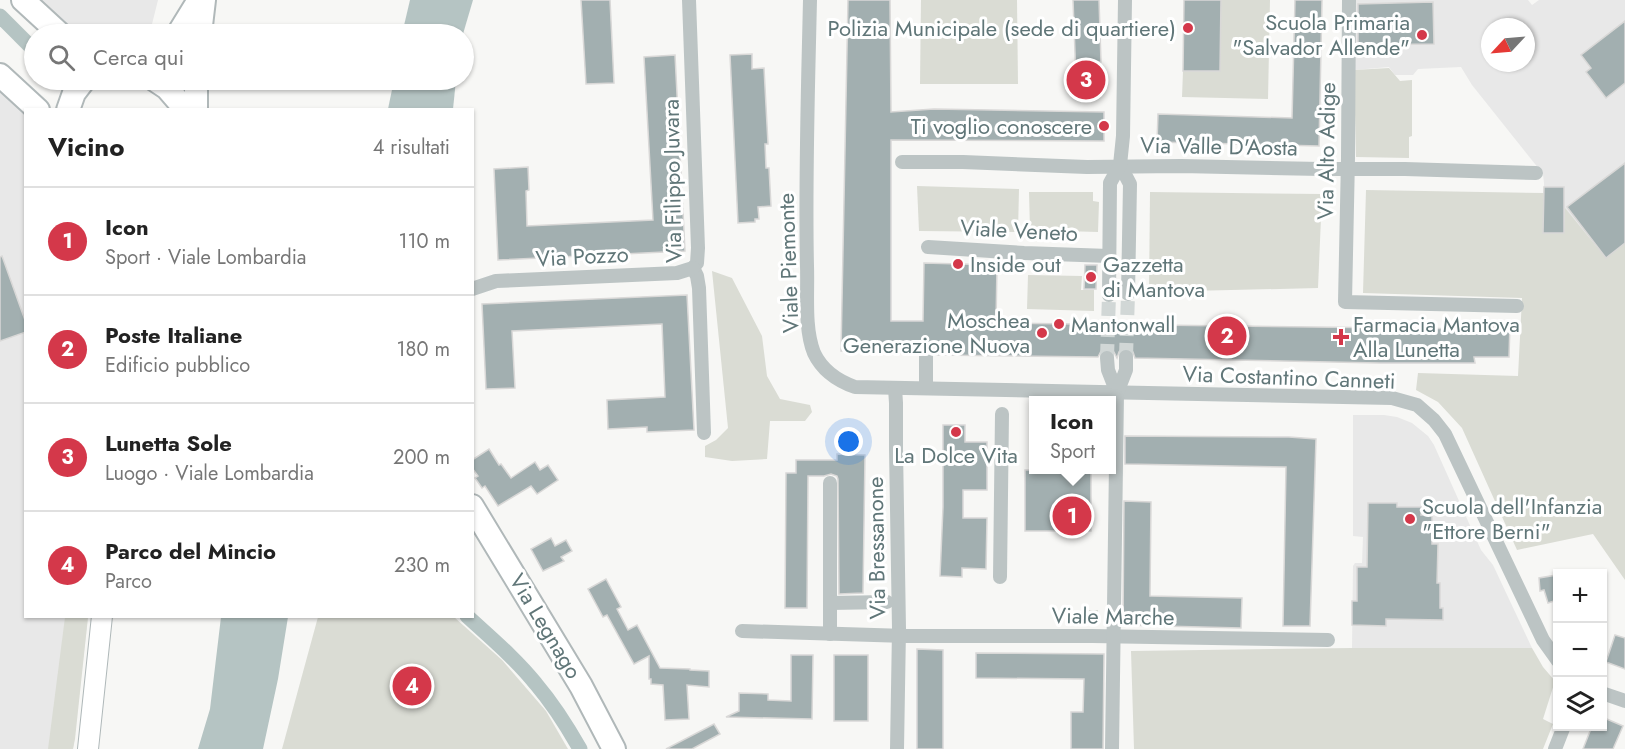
<!DOCTYPE html>
<html lang="it">
<head>
<meta charset="utf-8">
<style>
  :root { --surface:#fff; --page:#f6f6f6; --text:#222; --muted:#767676; --line:#e0e0e0; --accent:#d4384a }
  body { margin:0; font-family:Jost,sans-serif; background:var(--page); color:var(--text) }
  .controls { position:absolute; right:18px; bottom:18px; display:grid; overflow:hidden; border-radius:0px; box-shadow:0 2px 4px #0004 }
  .controls button { width:54px; height:54px; display:grid; place-items:center; padding:0; border:0; border-bottom:2px solid var(--line); background:var(--surface); color:var(--text); font:30px sans-serif }
  .compass { position:absolute; left:1481px; top:18px; width:54px; height:54px; border-radius:50%; background:var(--surface); box-shadow:0 2px 4px #0004; rotate:244deg }
  .you { position:absolute; left:849px; top:442px; width:21px; height:21px; margin:-15px; border:4px solid #fff; border-radius:50%; background:#1a73e8; box-shadow:0 0 0 9px #1a73e833 }
  .badge { display:grid; place-items:center; width:39px; height:39px; border-radius:50%; background:var(--accent); color:#fff; font-size:20px; font-weight:700 }
  .pin { position:absolute; translate:-50% -50%; border:3px solid #fff; box-shadow:0 2px 6px #0006 }
  .popup { position:absolute; left:1029px; top:396px; width:87px; height:78px; box-sizing:border-box; display:grid; place-content:center; border-radius:0px; background:var(--surface); filter:drop-shadow(0 2px 4px #0005); font-size:20px; white-space:nowrap; color:var(--muted) }
  .popup b { font-size:22px; color:var(--text) }
  .popup::after { content:''; position:absolute; left:50%; top:100%; margin-left:-12px; border:12px solid transparent; border-top-color:var(--surface) }
  .list { margin:0; padding:0; list-style:none }
  h2 { display:flex; justify-content:space-between; align-items:center; height:78px; margin:0; padding:0 24px; font-size:26px }
  h2 small { font-size:20px; font-weight:400; color:var(--muted) }
  .list li { display:grid; grid-template-columns:39px 1fr auto; gap:18px; align-items:center; box-sizing:border-box; height:108px; padding:0 24px; border-top:2px solid var(--line) }
  .list b { display:block; font-size:22px; white-space:nowrap }
  .list p { margin:0; font-size:20px; white-space:nowrap; color:var(--muted) }
  .list em { font-size:20px; font-style:normal; color:var(--muted) }
  .icon { flex:none; width:33px; height:33px; fill:none; stroke:currentColor; stroke-width:2; stroke-linecap:round; stroke-linejoin:round }
  .map { position:relative; flex:none; width:1625px; height:749px; overflow:hidden }
  .search { position:absolute; background:var(--surface); box-shadow:0 2px 4px #0004; left:24px; top:24px; width:450px; height:66px; display:flex; align-items:center; gap:15px; box-sizing:border-box; padding:0 21px; border-radius:33px; color:var(--muted); font-size:22px }
  .panel { position:absolute; background:var(--surface); box-shadow:0 2px 4px #0004; left:24px; top:108px; width:450px; height:510px; border-radius:0px }
  .map>svg:first-child { display:block }
  .built { fill:#e8e8e8; fill-rule:evenodd }
  .green { fill:#dadcd4 }
  .water { fill:#b5c4c3 }
  .lines { fill:none; stroke-linecap:round; stroke-linejoin:round }
  .canal { stroke:#b5c4c3; stroke-width:15 }
  .building { fill:#a2afb0; stroke:#d9d8d7; stroke-width:1.5 }
  .street-tunnel { stroke:#d1d7d6; stroke-width:14; stroke-dasharray:14 7; stroke-linecap:butt }
  .secondary-casing { stroke:#afb8b9; stroke-width:22 }
  .primary-casing { stroke:#b0b8b9; stroke-width:26 }
  .street { stroke:#bcc4c4; stroke-width:14 }
  .secondary { stroke:#fff; stroke-width:20 }
  .primary { stroke:#fff; stroke-width:22 }
  .poi-dot { fill:#d4384a; stroke:#fff; stroke-width:2 }
  .labels { text-anchor:middle; stroke-width:6; stroke-linejoin:round; paint-order:stroke }
  .poi-label { font-size:22px; fill:#607678; stroke:#fff; text-anchor:start }
  .street-label { font-size:22px; fill:#607678; stroke:#fff }
</style>
</head>
<body>
<div class="map">
<svg width="1625" height="749" viewBox="0 0 1625 749">
  <rect width="100%" height="100%" fill="#f7f7f5"/>
  <g class="built">
    <polygon points="38,0 158,0 150,32 128,34 75,34"/>
    <path d="M1353 0H1528L1532 5 1539 0H1625V243L1606 258 1565 209 1564 233H1543L1544 183 1543 174 1472 85 1461 67 1418 69 1413 75H1395L1389 67 1354 70ZM1490 27H1526V63H1490Z"/>
    <polygon points="0,92 26,112 26,616 88,617 73,749 0,749"/>
    <polygon points="1353,415 1384,415 1397,417 1412,423 1428,436 1434,445 1481,550 1493,565 1532,648 1352,648 1353,566 1355,563 1362,563 1363,537 1353,536"/>
  </g>
  <g class="green">
    <polygon points="921,0 1017,0 1018,84 920,84"/>
    <polygon points="1221,0 1270,0 1268,99 1182,97 1183,71 1220,71"/>
    <polygon points="1389,68 1400,81 1412,80 1412,136 1409,137 1409,158 1356,157 1354,70"/>
    <polygon points="917,186 1019,189 1018,232 919,231"/>
    <polygon points="1366,190 1544,193 1544,233 1564,233 1565,208 1606,258 1625,243 1625,580 1593,534 1517,550 1462,428 1438,402 1416,390 1418,373 1518,376 1522,298 1363,293"/>
    <polygon points="1029,192 1093,192 1093,201 1099,202 1098,232 1030,230"/>
    <polygon points="1150,192 1322,194 1318,288 1149,292"/>
    <polygon points="712,271 732,278 762,336 767,376 780,399 810,405 812,412 805,421 770,421 767,459 732,461 705,457 705,446 716,440 728,428"/>
    <polygon points="1028,275 1082,276 1081,290 1094,290 1094,311 1027,309"/>
    <polygon points="1085,610 1098,610 1098,623 1085,622"/>
    <polygon points="65,617 88,617 75,739 73,749 48,749"/>
    <polygon points="318,617 454,617 502,660 546,711 568,749 282,749"/>
    <polygon points="1352,648 1532,648 1543,667 1555,681 1543,719 1553,724 1543,749 1134,749 1131,651"/>
  </g>
  <g class="water">
    <polygon points="410,0 473,0 463,34 402,34"/>
    <polygon points="394,80 456,80 453,109 388,109"/>
    <polygon points="221,617 288,617 278,679 263,749 198,749 210,709"/>
  </g>
  <g class="lines">
    <g class="canal">
      <polyline points="0,16 34,50"/>
      <path d="M467 616C491 638 516 659 536 684 553 704 567 726 580 749"/>
    </g>
  </g>
  <g class="building">
    <polygon points="581,0 610,0 614,83 586,84"/>
    <polygon points="848,0 890,0 891,112 934,109 1104,112 1104,141 891,140 891,321 923,321 924,263 997,265 996,323 1481,329 1481,323 1510,323 1509,357 1474,357 1475,363 1380,363 1135,358 1133,352 1127,348 1122,349 1119,352 1117,358 1114,352 1107,349 1101,351 1098,357 935,355 933,350 927,346 921,348 917,354 841,351"/>
    <polygon points="1073,0 1099,0 1101,62 1098,62 1098,79 1076,79"/>
    <polygon points="1184,0 1221,0 1220,71 1183,71"/>
    <polygon points="1295,0 1322,0 1319,146 1157,142 1158,114 1292,118"/>
    <polygon points="1433,2 1434,44 1358,45 1358,4"/>
    <polygon points="1625,21 1625,83 1606,98 1586,72 1591,68 1581,55"/>
    <polygon points="752,54 752,69 764,68 768,144 765,144 766,168 769,168 771,206 758,207 759,219 755,219 755,222 738,223 730,55"/>
    <polygon points="675,55 685,251 498,260 494,169 528,167 529,190 526,191 527,226 653,220 644,57"/>
    <polygon points="1625,163 1625,243 1606,258 1567,207"/>
    <polygon points="1544,187 1564,187 1564,233 1543,233"/>
    <polygon points="2,256 26,323 26,332 0,341 0,257"/>
    <polygon points="1085,265 1097,265 1096,289 1084,289"/>
    <polygon points="687,295 694,430 647,432 647,427 608,429 607,400 665,397 662,324 512,331 515,388 486,389 482,304"/>
    <polygon points="943,425 965,425 965,442 987,442 987,490 963,490 963,518 987,518 986,569 962,568 962,577 940,576 943,507"/>
    <polygon points="1125,436 1289,437 1316,439 1310,626 1283,626 1286,467 1125,464"/>
    <polygon points="489,449 499,465 501,464 511,478 535,462 540,470 548,465 558,480 537,494 531,486 498,506 485,486 482,488 475,478 478,476 472,468 472,460"/>
    <polygon points="837,454 865,455 863,593 839,594 838,479 837,476 831,474 824,476 808,476 807,608 785,608 786,473 796,473 796,460 837,460"/>
    <rect x="1025" y="470" width="66" height="61"/>
    <polygon points="1124,501 1151,502 1150,596 1242,598 1241,628 1123,625"/>
    <polygon points="1368,503 1397,503 1397,507 1422,507 1421,515 1432,515 1432,544 1438,544 1437,583 1440,583 1440,608 1443,608 1443,620 1386,619 1386,626 1352,625 1352,601 1357,601 1357,567 1367,567"/>
    <polygon points="551,538 555,546 566,540 572,551 561,557 564,561 543,571 531,549"/>
    <polygon points="1557,575 1557,600 1548,603 1544,590 1540,591 1539,578"/>
    <polygon points="606,579 621,607 617,609 628,630 637,625 660,668 690,669 690,670 709,671 709,687 687,685 689,719 665,720 663,685 651,684 651,679 649,679 649,656 634,664 607,615 603,617 588,589"/>
    <polygon points="1615,635 1625,638 1625,669 1606,662"/>
    <polygon points="917,649 943,650 943,749 917,749"/>
    <polygon points="976,653 1104,654 1103,749 1071,749 1071,712 1083,712 1084,679 976,678"/>
    <polygon points="791,655 813,655 812,719 726,717 739,711 739,693 768,694 768,700 791,701"/>
    <rect x="834" y="655" width="34" height="66"/>
    <polygon points="1602,717 1623,726 1613,749 1583,749 1592,726 1602,726"/>
    <polygon points="714,724 720,734 692,749 666,749"/>
  </g>
  <g class="lines">
    <g class="street-tunnel">
      <polyline points="1126,357 1128,294"/>
      <polyline points="1107,358 1109,295"/>
    </g>
    <g class="secondary-casing">
      <polyline id="secondary" points="88,749 102,616"/>
    </g>
    <g class="primary-casing">
      <g id="primary">
        <polyline points="23,0 60,34"/>
        <polyline points="178,34 199,0"/>
        <polyline points="200,34 204,0"/>
        <polyline points="0,75 38,110"/>
        <polyline points="155,80 167,88 186,110"/>
        <polyline points="196,80 196,110"/>
        <polyline points="68,110 74,93 84,80"/>
        <polyline points="472,506 581,686 614,749"/>
      </g>
    </g>
    <g class="street">
      <polyline points="689,0 698,248 697,263 693,268"/>
      <path d="M810 0C808 89 805 178 807 266 808 293 804 328 814 353 822 370 838 381 855 387 1034 391 1213 394 1392 398L1417 405 1434 420 1445 434 1543 640 1558 661"/>
      <polyline points="1349,0 1348,158 1345,302 1517,306"/>
      <polyline points="902,162 963,162 1087,167 1181,166 1321,169 1405,169 1536,173"/>
      <polyline points="1120,165 1130,184 1128,294"/>
      <polyline points="928,247 1024,253 1109,256"/>
      <polyline points="693,268 697,276 699,288 704,433"/>
      <polyline points="472,289 496,281 677,273 693,268"/>
      <polyline points="1109,295 1110,183 1120,165 1123,136 1125,0"/>
      <polyline points="926,355 926,388"/>
      <polyline points="1107,358 1108,370 1117,393"/>
      <polyline points="895,388 896,403 896,449 899,629 897,749"/>
      <polyline points="830,483 830,634"/>
      <polyline points="1000,577 1002,414"/>
      <polyline points="830,603 887,602"/>
      <polyline points="742,631 906,636 1092,636 1328,640"/>
      <polyline points="1602,693 1625,701"/>
      <polyline points="1112,749 1117,393 1126,370 1126,357"/>
      <polyline points="1555,749 1564,726"/>
    </g>
    <use href="#secondary" class="secondary"/>
    <use href="#primary" class="primary"/>
  </g>
  <g class="poi-dot">
    <circle cx="1188" cy="28" r="6"/>
    <circle cx="1422" cy="35" r="6"/>
    <circle cx="1104" cy="126" r="6"/>
    <circle cx="958" cy="264" r="6"/>
    <circle cx="1091" cy="277" r="6"/>
    <circle cx="1059" cy="324" r="6"/>
    <circle cx="1042" cy="333" r="6"/>
    <path d="M1338 328h6v6h6v6h-6v6h-6v-6h-6v-6h6z"/>
    <circle cx="956" cy="432" r="6"/>
    <circle cx="1410" cy="519" r="6"/>
  </g>
  <g class="labels">
    <g class="poi-label">
      <text x="1410" y="30" text-anchor="end">Scuola Primaria<tspan x="1410" dy="25">"Salvador Allende"</tspan></text>
      <text x="1176" y="36" text-anchor="end">Polizia Municipale (sede di quartiere)</text>
      <text x="1092" y="134" text-anchor="end">Ti voglio conoscere</text>
      <text x="970" y="272">Inside out</text>
      <text x="1103" y="272">Gazzetta<tspan x="1103" dy="25">di Mantova</tspan></text>
      <text x="1030" y="328" text-anchor="end">Moschea<tspan x="1030" dy="25">Generazione Nuova</tspan></text>
      <text x="1071" y="332">Mantonwall</text>
      <text x="1353" y="332">Farmacia Mantova<tspan x="1353" dy="25">Alla Lunetta</tspan></text>
      <text x="956" y="463" text-anchor="middle">La Dolce Vita</text>
      <text x="1422" y="514">Scuola dell'Infanzia<tspan x="1422" dy="25">"Ettore Berni"</tspan></text>
    </g>
    <g class="street-label">
      <text transform="translate(1219 146) rotate(1)" y="8">Via Valle D'Aosta</text>
      <text transform="translate(1326 151) rotate(-89)" y="8">Via Alto Adige</text>
      <text transform="translate(672 181) rotate(-91)" y="8">Via Filippo Juvara</text>
      <text transform="translate(1019 230) rotate(3)" y="8">Viale Veneto</text>
      <text transform="translate(582 256) rotate(-3)" y="8">Via Pozzo</text>
      <text transform="translate(788 263) rotate(-92)" y="8">Viale Piemonte</text>
      <text transform="translate(1289 377) rotate(2)" y="8">Via Costantino Canneti</text>
      <text transform="translate(876 548) rotate(-91)" y="8">Via Bressanone</text>
      <text transform="translate(1113 616) rotate(1)" y="8">Viale Marche</text>
      <text transform="translate(546 626) rotate(59)" y="8">Via Legnago</text>
    </g>
  </g>
</svg>
<div class="controls">
<button>+</button>
<button>−</button>
<button><svg class="icon" aria-label="layers" viewBox="0 0 24 24"><path d="M12 4l9 5-9 5-9-5zM3 14l9 5 9-5"/></svg></button>
</div>
<svg class="compass" viewBox="-18 -18 36 36"><path d="M0-13l5 13h-10z" fill="#e53935"/><path d="M0 13l5-13h-10z" fill="#767676"/></svg>
<div class="you"></div>
<div class="pin badge" style="left:1072px;top:516px">1</div>
<div class="popup"><b>Icon</b>Sport</div>
<div class="pin badge" style="left:1227px;top:336px">2</div>
<div class="pin badge" style="left:1086px;top:80px">3</div>
<div class="pin badge" style="left:412px;top:686px">4</div>
<div class="search"><svg class="icon" aria-label="search" viewBox="0 0 24 24"><circle cx="10" cy="10" r="6"/><path d="M15 15l6 6"/></svg>Cerca qui</div>
<section class="panel">
<h2>Vicino<small>4 risultati</small></h2>
<ul class="list">
<li><span class="badge">1</span><div><b>Icon</b><p>Sport · Viale Lombardia</p></div><em>110 m</em></li>
<li><span class="badge">2</span><div><b>Poste Italiane</b><p>Edificio pubblico</p></div><em>180 m</em></li>
<li><span class="badge">3</span><div><b>Lunetta Sole</b><p>Luogo · Viale Lombardia</p></div><em>200 m</em></li>
<li><span class="badge">4</span><div><b>Parco del Mincio</b><p>Parco</p></div><em>230 m</em></li>
</ul>
</section>
</div>
</body>
</html>
